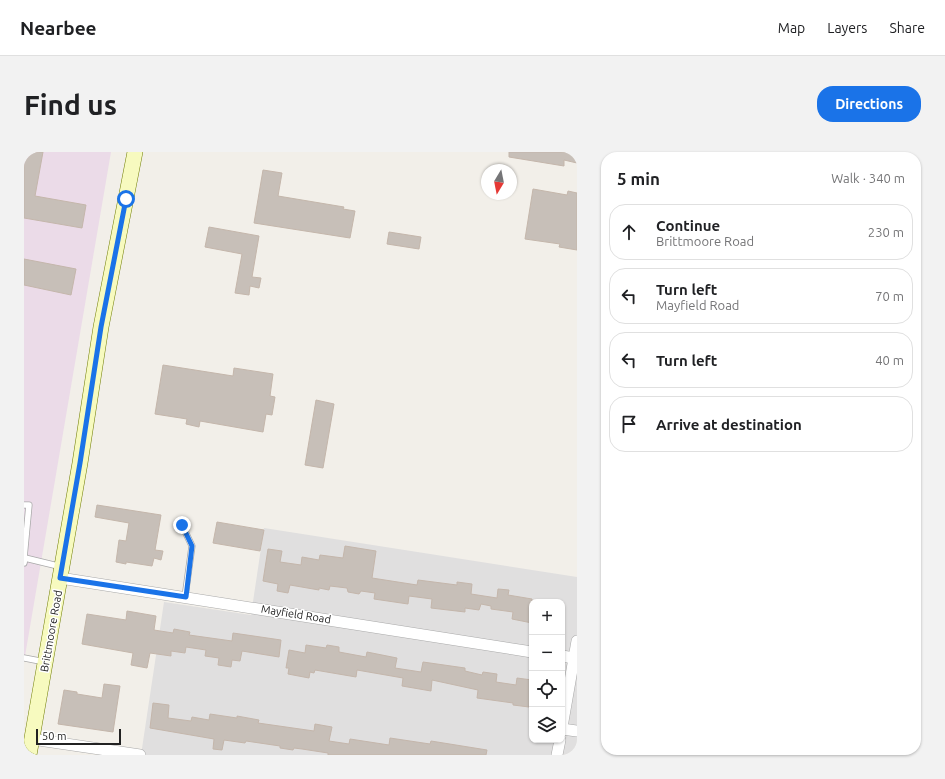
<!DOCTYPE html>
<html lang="en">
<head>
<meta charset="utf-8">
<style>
  :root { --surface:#fff; --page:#f2f2f2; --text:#202124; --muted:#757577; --line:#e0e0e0; --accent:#1a73e8 }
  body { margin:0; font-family:Ubuntu,sans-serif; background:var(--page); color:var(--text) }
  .controls { position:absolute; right:12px; bottom:12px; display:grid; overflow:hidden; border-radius:8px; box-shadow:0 1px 3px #0004 }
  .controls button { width:36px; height:36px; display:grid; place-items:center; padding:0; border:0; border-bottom:1px solid var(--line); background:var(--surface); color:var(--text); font:20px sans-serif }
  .compass { position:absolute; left:457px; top:12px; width:36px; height:36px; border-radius:50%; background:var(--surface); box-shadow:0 1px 3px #0004; rotate:190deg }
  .scale { position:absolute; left:12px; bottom:10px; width:85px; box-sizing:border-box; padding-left:4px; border:2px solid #222; border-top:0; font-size:11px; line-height:14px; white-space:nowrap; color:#222; -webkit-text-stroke:3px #fff; paint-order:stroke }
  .stop { position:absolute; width:12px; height:12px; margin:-9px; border:3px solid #1a73e8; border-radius:50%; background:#fff }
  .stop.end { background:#1a73e8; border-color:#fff; box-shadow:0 1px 4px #0008 }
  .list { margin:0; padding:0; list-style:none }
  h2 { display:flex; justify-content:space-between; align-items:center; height:52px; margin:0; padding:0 16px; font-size:17px }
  h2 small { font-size:13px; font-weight:400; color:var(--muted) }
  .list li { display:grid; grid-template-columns:26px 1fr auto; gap:12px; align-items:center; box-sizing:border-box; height:56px; margin:0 8px 8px; padding:0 8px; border:1px solid var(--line); border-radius:16px }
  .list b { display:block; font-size:15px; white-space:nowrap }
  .list p { margin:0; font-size:13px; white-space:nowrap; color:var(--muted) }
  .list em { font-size:13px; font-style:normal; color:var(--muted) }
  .icon { flex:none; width:22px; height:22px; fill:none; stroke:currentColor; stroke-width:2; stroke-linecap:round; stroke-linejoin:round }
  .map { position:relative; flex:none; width:553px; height:603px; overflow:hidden; border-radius:16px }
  header { display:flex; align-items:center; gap:24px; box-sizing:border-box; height:56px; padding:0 20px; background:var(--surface); border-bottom:1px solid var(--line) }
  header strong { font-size:19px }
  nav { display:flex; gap:22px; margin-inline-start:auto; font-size:14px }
  .intro { display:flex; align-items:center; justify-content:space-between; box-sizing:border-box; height:96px; padding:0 24px }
  h1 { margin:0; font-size:28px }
  .button { padding:10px 18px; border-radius:16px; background:var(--accent); color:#fff; font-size:14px; font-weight:700 }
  main { display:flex; gap:24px; padding:0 24px }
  aside { flex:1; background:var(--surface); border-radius:16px; box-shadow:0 1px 3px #0004 }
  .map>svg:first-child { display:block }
  .residential { fill:#e0dfdf; fill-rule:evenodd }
  .industrial { fill:#ebdbe8 }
  .building { fill:#c7bfb8; stroke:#c4b6ab }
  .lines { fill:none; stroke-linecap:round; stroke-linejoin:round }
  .service-casing { stroke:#a9a9a9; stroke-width:7 }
  .minor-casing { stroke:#a9a9a9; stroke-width:12 }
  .secondary-casing { stroke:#707d05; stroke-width:16 }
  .service { stroke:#fff; stroke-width:5.5 }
  .minor { stroke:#fff; stroke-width:11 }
  .secondary { stroke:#f7fabf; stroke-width:15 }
  .route { stroke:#1a73e8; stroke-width:5 }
  .labels { text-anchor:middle; stroke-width:3; stroke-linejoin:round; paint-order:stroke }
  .street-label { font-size:11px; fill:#222; stroke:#fff }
</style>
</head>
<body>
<header>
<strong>Nearbee</strong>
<nav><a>Map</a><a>Layers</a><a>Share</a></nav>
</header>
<div class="intro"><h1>Find us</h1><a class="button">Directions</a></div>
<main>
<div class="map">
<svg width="553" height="603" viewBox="0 0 553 603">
  <rect width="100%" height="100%" fill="#f2efe9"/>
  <path class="residential" d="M240 376 553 425V603H117L140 450 227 463ZM508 450H538V588H508Z"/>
  <polygon class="industrial" points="0,0 87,0 0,510"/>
  <g class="building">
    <polygon points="0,0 19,0 11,44 62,53 58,76 0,66"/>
    <polygon points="485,0 553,0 553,11 540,8 540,14 485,5"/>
    <polygon points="239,18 258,21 254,44 320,55 319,57 331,59 326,86 230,71"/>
    <polygon points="509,37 543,43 544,39 553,41 553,98 535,95 536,92 501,87"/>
    <polygon points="185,75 235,84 228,125 237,126 235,136 226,134 225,143 211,141 218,102 181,95"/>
    <polygon points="365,80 397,85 395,97 363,92"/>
    <polygon points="0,107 52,117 47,143 0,133"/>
    <polygon points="139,213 209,224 210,216 249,222 246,244 251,245 248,263 242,262 239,280 176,269 175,275 162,272 163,267 131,262"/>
    <polygon points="292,248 310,252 299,316 281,313"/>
    <polygon points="73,353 137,363 131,398 139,399 137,408 130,406 128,414 102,410 102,412 92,410 95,388 102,389 105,371 71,365"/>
    <polygon points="193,370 240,378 236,399 189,391"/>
    <polygon points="321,394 352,399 348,426 393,433 394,428 433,433 433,430 448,432 447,442 473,446 474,437 485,438 484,443 508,447 508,471 488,467 489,460 467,457 467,454 457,452 455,458 441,456 441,460 407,456 408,447 385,444 384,452 350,447 351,441 337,439 335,442 324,440 323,436 306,434 305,438 295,436 295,438 266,433 264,441 253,439 254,432 239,429 244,397 258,399 256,410 277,413 278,405 295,408 296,403 319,406"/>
    <polygon points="103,459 132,464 130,478 149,481 150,477 166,480 165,483 208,489 209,481 257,488 255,505 218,499 216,509 208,508 207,515 194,513 195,506 181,504 182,498 162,495 161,501 147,499 147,504 126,501 123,516 107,513 109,501 58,492 63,462 102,468"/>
    <polygon points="282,493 302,496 303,493 315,495 315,500 342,505 343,500 373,506 371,516 397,520 399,510 441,516 441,519 458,523 459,520 473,522 472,530 492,533 493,526 508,528 508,539 505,555 489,553 489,551 453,546 454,538 408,528 407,539 378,534 379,526 333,518 332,525 291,518 290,521 286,520 285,526 264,522 265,516 262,516 265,498 281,501"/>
    <polygon points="80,532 96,534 89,580 34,572 40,538 53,540 53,542 78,546"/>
    <polygon points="129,551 145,553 144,566 167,569 168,565 185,568 186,562 213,566 213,564 235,568 234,571 290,579 291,572 308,575 305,589 325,592 326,587 365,593 366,586 406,592 407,589 463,598 462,603 304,603 304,601 278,597 270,596 269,598 256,596 256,594 222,589 221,591 200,588 198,598 189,597 190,587 126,576"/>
  </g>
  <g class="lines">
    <g class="service-casing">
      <g id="service">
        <polyline points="0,353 5,353 0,406"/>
        <polyline points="158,373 168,394 161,445"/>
        <polyline points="0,411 1,406 38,415"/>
        <polyline points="0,506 21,510"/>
      </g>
    </g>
    <g class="minor-casing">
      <g id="minor">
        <polyline points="36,426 508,500"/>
        <polyline points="538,504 550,506"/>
        <polyline points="538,575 553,489"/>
        <polyline points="538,577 553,579"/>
        <polyline points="8,587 116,603"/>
        <polyline points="533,603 536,588"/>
      </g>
    </g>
    <g class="secondary-casing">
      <polyline id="secondary" points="5,603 56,311 77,175 111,0"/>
    </g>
    <use href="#service" class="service"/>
    <use href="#minor" class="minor"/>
    <use href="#secondary" class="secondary"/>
  </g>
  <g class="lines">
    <polyline class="route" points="102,47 77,175 56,311 36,426 162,445 168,394 158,373"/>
  </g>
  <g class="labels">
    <g class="street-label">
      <text transform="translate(272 462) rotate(9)" y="4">Mayfield Road</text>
      <text transform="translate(27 479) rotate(-80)" y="4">Brittmoore Road</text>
    </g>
  </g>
</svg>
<div class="controls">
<button>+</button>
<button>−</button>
<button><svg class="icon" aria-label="locate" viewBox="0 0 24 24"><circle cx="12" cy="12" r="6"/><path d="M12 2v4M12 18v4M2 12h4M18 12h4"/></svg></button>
<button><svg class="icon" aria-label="layers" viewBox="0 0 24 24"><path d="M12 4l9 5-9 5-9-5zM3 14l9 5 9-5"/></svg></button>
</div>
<svg class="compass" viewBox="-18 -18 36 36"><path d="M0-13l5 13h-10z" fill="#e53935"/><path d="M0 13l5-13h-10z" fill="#757577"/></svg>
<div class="scale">50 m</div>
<div class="stop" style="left:102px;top:47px"></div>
<div class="stop end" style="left:158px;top:373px"></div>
</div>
<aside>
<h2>5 min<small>Walk · 340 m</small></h2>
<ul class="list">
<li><svg class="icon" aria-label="ahead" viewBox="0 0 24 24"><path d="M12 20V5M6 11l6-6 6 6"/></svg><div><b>Continue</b><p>Brittmoore Road</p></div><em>230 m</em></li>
<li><svg class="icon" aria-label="left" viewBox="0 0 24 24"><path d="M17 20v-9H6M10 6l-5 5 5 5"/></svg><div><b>Turn left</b><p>Mayfield Road</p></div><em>70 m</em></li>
<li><svg class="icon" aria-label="left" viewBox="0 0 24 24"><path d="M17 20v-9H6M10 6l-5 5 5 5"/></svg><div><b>Turn left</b></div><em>40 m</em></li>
<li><svg class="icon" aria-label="arrive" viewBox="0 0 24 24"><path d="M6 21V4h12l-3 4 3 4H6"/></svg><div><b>Arrive at destination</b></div></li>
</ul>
</aside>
</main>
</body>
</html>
